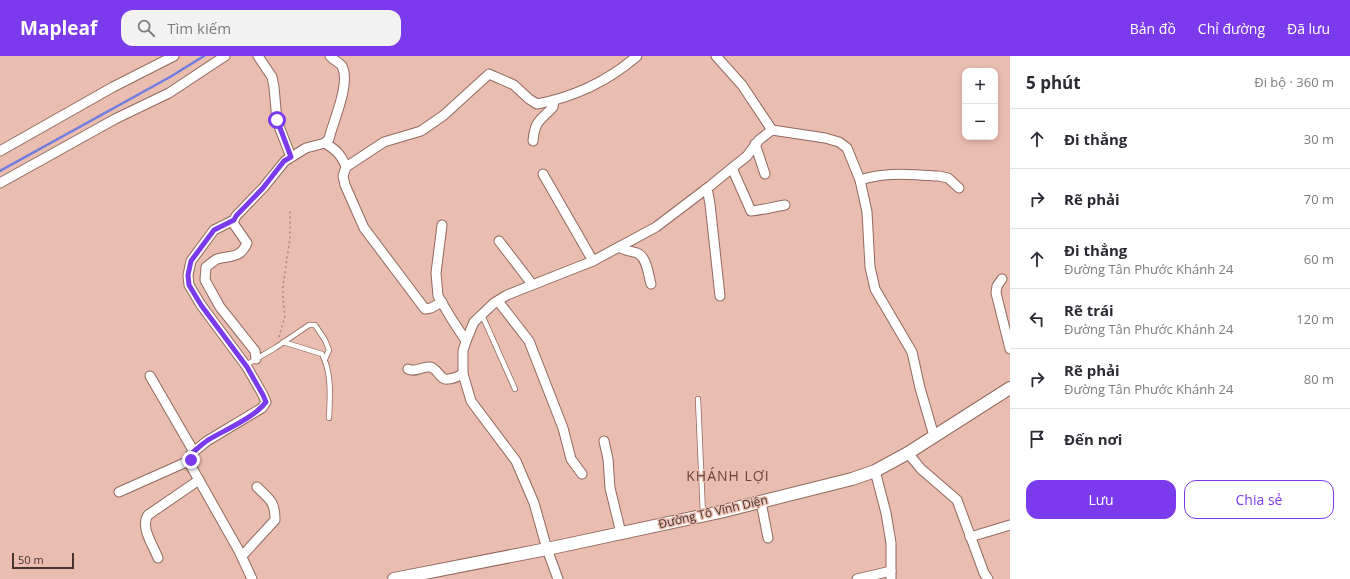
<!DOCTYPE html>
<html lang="vi">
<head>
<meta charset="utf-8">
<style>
  :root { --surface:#fff; --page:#f2f2f3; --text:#2b2b33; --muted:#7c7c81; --line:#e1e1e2; --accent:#7c3aed }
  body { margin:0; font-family:"Open Sans",sans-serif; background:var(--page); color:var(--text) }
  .controls { position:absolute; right:12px; top:12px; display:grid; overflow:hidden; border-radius:8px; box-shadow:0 2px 6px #0003 }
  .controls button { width:36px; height:36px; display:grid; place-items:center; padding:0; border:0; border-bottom:1px solid var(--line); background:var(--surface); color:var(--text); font:20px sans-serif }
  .scale { position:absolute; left:12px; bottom:10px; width:62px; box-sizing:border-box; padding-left:4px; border:2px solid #46342f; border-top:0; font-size:11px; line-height:14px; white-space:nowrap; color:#46342f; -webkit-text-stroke:3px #eabdb1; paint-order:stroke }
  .stop { position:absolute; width:12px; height:12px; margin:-9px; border:3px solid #7c3aed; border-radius:50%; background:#fff }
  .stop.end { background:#7c3aed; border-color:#fff; box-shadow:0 1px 4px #0008 }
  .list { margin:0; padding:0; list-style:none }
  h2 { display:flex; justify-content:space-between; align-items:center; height:52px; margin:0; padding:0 16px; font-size:17px }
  h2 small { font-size:13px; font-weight:400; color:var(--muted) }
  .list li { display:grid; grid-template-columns:26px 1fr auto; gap:12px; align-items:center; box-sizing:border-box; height:60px; padding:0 16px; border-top:1px solid var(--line) }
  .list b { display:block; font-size:15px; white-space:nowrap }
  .list p { margin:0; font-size:13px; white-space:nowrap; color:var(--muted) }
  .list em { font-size:13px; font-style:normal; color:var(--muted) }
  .actions { display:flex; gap:8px; padding:12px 16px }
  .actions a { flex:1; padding:9px 0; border:1px solid var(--accent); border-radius:12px; text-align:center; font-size:14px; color:var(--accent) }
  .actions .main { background:var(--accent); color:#fff }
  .icon { flex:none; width:22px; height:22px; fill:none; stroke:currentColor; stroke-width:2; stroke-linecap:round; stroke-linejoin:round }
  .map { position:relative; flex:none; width:1010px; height:523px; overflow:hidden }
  header { display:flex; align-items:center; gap:24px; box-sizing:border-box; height:56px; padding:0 20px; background:var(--accent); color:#fff }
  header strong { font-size:19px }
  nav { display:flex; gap:22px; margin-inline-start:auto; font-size:14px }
  .search { width:280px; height:36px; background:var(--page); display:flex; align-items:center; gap:10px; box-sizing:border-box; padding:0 14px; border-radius:12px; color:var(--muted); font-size:15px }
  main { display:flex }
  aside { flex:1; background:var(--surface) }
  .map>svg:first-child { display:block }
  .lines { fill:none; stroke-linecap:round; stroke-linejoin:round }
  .stream { stroke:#6e7ddf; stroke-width:2.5 }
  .lane-casing { stroke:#91695e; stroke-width:6 }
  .street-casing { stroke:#91695e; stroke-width:11 }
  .secondary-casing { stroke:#91695e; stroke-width:14 }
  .path { stroke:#ab887f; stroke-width:1.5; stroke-dasharray:2 3; stroke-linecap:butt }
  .lane { stroke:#fff; stroke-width:4.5 }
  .street { stroke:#fff; stroke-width:9 }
  .secondary { stroke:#fff; stroke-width:12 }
  .route { stroke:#7c3aed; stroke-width:5 }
  .labels { text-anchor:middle; stroke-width:3; stroke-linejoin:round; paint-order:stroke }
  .street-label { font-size:12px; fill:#46342f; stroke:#eabdb1 }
  .quarter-label { font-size:14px; letter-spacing:1px; fill:#694339; stroke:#eabdb1 }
</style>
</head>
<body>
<header>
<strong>Mapleaf</strong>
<div class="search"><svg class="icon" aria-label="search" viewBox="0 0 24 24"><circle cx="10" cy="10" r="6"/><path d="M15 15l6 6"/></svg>Tìm kiếm</div>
<nav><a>Bản đồ</a><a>Chỉ đường</a><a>Đã lưu</a></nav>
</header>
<main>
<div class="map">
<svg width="1010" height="523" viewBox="0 0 1010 523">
  <rect width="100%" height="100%" fill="#eabdb1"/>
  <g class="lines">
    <polyline class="stream" points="0,115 170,21 204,0"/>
    <g class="lane-casing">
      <g id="lane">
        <polyline points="482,259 515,333"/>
        <path d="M283 286 322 298C332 317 330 341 329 362"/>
        <polyline points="246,309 275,292 309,269 315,269 325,284 329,294 325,303"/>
        <polyline points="698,343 703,459"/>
      </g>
    </g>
    <g class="street-casing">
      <g id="street">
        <polyline points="258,0 272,21 274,31 277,65 291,101"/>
        <polyline points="716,0 742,29 772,74"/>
        <path d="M533 85C535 64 540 65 553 51L554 45"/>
        <path d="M325 87C336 94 341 98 346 111"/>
        <polyline points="755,88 765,118"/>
        <polyline points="0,95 113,31 174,0"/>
        <path d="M732 112 751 155C762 154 773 151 785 149"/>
        <polyline points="543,118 593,205"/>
        <path d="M860 124C888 115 911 119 939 120L948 122 959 132"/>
        <polyline points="0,127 115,63 169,37 225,0"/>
        <polyline points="706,133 708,137 710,148 720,240"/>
        <polyline points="234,164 214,174 191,205 188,219 189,229 201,249 247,311 263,339 266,346 262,352 207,385 191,398 191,410 239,495 252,523"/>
        <polyline points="442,169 436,217 438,240 451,262 466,285"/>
        <polyline points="499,185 532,228"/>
        <path d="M619 191C625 195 631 195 637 197 647 201 648 218 651 228"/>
        <polyline points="1002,223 997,230 996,237 1010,293"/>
        <polyline points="498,245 529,285 563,372 571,403 582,418"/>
        <path d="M442 246 431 252 425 253 364 172 345 129 343 120 346 111 384 86 421 75 444 59 489 18 514 29 529 43 537 48C574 41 608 25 637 0"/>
        <path d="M256 303 255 295 220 251 205 224 206 211C209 209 213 205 217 203 231 199 240 203 247 187L233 167 236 160 263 132 285 105 306 92 325 87 329 83C333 65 351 28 342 10 339 6 333 4 330 0"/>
        <path d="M408 313C416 317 422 310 430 311 438 312 440 325 448 323 453 323 459 320 463 318"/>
        <polyline points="150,320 194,396"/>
        <polyline points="604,385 608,403 610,432 621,477"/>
        <polyline points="908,397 921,413 957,444 984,517 988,523"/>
        <polyline points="875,415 886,457 891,487 891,523"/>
        <polyline points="119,436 191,404"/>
        <polyline points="761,446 768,482"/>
        <polyline points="970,481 1010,469"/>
        <path d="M242 500 275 464C275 445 270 444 257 431"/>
        <path d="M158 502C153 489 140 471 148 459L199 424"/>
        <polyline points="558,523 547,493 534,447 516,405 471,345 463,318 463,295 466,285 474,266 494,247 507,239 593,205 656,171 710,130 732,112 747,100 759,84 772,74 825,82 839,86 847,92 860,124 867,156 870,211 875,233 912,296 920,332 934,380"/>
        <polyline points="857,523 891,515"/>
      </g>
    </g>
    <g class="secondary-casing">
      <polyline id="secondary" points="394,523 547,493 720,456 852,423 875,415 908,397 1010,332"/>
    </g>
    <polyline class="path" points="279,281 285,260 283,243 283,230 290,182 290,154"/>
    <use href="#lane" class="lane"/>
    <use href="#street" class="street"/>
    <use href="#secondary" class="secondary"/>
  </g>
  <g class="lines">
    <path class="route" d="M191 404V398C197 393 202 388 208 384 225 374 255 361 266 346L263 339 247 311 201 249 189 229 188 219 191 205 214 174 234 164 236 160 263 132 284 105 291 101 277 64"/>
  </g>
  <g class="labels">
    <g class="street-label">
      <text transform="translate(713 456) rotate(-13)" y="4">Đường Tô Vĩnh Diện</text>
    </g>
    <g class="quarter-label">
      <text x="728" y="425">KHÁNH LỢI</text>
    </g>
  </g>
</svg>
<div class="controls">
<button>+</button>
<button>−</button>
</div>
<div class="scale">50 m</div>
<div class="stop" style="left:277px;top:64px"></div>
<div class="stop end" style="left:191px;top:404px"></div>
</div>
<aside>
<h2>5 phút<small>Đi bộ · 360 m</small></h2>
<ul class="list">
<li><svg class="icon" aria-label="ahead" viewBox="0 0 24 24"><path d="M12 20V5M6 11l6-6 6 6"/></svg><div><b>Đi thẳng</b></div><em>30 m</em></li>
<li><svg class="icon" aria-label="right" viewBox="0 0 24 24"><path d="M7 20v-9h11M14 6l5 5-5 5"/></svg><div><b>Rẽ phải</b></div><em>70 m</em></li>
<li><svg class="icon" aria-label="ahead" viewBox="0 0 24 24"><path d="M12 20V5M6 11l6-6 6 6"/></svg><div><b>Đi thẳng</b><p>Đường Tân Phước Khánh 24</p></div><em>60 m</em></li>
<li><svg class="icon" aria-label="left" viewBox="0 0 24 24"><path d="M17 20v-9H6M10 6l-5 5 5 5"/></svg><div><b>Rẽ trái</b><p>Đường Tân Phước Khánh 24</p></div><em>120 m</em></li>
<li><svg class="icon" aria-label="right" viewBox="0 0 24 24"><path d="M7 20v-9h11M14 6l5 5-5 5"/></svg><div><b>Rẽ phải</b><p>Đường Tân Phước Khánh 24</p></div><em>80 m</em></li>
<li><svg class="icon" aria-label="arrive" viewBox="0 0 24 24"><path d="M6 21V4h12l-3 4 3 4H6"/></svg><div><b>Đến nơi</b></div></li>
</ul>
<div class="actions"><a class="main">Lưu</a><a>Chia sẻ</a></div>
</aside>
</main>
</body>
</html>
